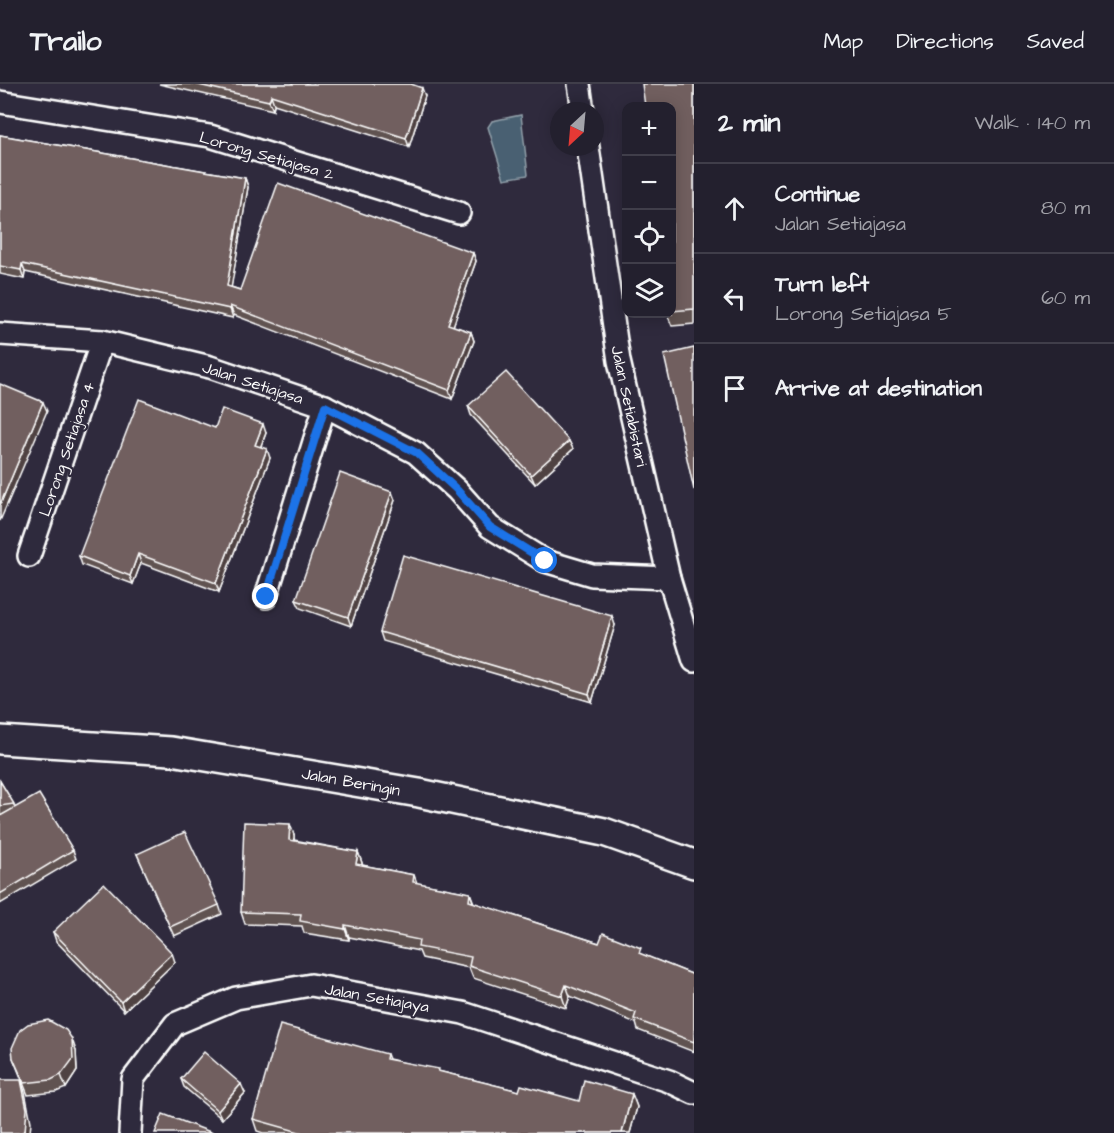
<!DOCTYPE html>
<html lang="en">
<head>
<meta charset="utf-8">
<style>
  :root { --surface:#23202e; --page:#2f2d3a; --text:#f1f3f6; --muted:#a3a3aa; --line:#403e4a }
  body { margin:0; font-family:"Architects Daughter",sans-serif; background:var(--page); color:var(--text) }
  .controls { position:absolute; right:18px; top:18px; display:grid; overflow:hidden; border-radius:12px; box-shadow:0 3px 15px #0003 }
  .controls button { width:54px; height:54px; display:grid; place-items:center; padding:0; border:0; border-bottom:2px solid var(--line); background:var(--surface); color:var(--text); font:30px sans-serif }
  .compass { position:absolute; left:550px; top:18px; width:54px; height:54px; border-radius:50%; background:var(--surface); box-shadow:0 3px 15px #0003; rotate:206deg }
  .stop { position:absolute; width:18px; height:18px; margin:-14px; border:4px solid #1a73e8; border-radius:50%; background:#fff }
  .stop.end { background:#1a73e8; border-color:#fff; box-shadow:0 2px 6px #0008 }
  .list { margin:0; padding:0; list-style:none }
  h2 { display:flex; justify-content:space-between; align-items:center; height:78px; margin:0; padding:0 24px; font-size:26px }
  h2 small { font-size:20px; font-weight:400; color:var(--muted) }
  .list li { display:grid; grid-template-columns:39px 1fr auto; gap:18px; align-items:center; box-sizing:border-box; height:90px; padding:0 24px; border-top:2px solid var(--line) }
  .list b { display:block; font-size:22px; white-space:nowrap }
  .list p { margin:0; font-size:20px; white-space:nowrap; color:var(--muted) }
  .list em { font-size:20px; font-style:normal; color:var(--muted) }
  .icon { flex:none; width:33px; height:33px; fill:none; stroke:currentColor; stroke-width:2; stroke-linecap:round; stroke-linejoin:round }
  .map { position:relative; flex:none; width:694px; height:1049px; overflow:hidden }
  header { display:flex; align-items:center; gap:36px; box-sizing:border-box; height:84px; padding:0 30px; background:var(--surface); border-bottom:2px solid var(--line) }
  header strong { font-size:28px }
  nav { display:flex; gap:33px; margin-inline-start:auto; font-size:21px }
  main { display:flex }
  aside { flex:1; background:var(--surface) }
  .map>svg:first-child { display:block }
  .water { fill:#496172; stroke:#92a0aa; stroke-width:1.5 }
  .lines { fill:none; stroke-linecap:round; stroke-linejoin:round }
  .minor-casing { stroke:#fff; stroke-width:26 }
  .tertiary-casing { stroke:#fff; stroke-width:32 }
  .minor { stroke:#2f2a3d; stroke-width:21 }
  .tertiary { stroke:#2f2a3d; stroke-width:27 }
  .wall { fill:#615251; stroke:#fff; stroke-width:1.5 }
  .shaded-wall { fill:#4f4242; stroke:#fff; stroke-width:1.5 }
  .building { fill:#715f5e; stroke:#fff; stroke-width:1.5 }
  .route { stroke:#1a73e8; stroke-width:8 }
  .labels { text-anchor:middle; stroke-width:4.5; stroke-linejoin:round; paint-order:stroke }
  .street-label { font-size:16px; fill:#fff; stroke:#2f2a3d }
</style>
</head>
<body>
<header>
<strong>Trailo</strong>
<nav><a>Map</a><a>Directions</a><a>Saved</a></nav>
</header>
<main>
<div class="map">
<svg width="694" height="1049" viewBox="0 0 694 1049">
  <rect width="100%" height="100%" fill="#2f2a3d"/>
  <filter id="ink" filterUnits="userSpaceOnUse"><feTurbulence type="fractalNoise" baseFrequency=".0167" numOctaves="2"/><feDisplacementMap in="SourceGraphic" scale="12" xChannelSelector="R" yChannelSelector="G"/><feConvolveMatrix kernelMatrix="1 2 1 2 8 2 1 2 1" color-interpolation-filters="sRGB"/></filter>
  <g filter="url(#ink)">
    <polygon class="water" points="521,31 528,91 504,95 488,43 492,37"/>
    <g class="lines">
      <g class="minor-casing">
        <g id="minor">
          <polyline points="579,0 583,27"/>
          <polyline points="0,18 210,52 459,129"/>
          <polyline points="588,63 619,277 669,494 694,577"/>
          <polyline points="0,250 102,257 210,283 325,322 416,369 457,406 490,443 545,477 592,491 669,494"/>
          <polyline points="29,472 102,257"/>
          <polyline points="266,513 325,322"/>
          <polyline points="130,1049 133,995 175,940 236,914 311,901 463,929 669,997 694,1009"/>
        </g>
      </g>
      <g class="tertiary-casing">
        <polyline id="tertiary" points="0,656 171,667 419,709 604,748 694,780"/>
      </g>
      <use href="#minor" class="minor"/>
      <use href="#tertiary" class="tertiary"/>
    </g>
    <g class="wall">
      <polygon points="159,0 411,0 425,12 409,63 274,20 273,26"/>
      <polygon points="694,0 694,240 672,242 667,230 672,230 672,22"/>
      <polygon points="0,51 245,94 248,103 231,203 240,206 473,169 476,177 453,242 471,248 474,257 452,315 234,231 233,234 25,188 24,195 0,190"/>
      <polygon points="468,322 569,357 573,365 535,400 471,331"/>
      <polygon points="215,344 266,349 261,363 270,374 219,508 141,479 133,500 82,481 79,472"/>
      <polygon points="395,416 351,542 300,524 296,516"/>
      <polygon points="615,541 592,618 383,557 380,548"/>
      <polygon points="0,697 15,723 73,766 76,775 0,820"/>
      <polygon points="294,751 294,756 358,768 362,779 362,781 414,791 417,799 470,809 474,819 599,859 643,871 694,891 694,968 638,946 636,939 570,912 566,924 473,894 469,884 422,874 419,867 349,853 349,856 304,849 302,842 245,840 241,828"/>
      <polygon points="137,770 219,821 222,830 174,852"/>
      <polygon points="53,848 175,878 124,927 56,857"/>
      <polygon points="76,967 77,987 66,1004 56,1008 28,1011 13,974"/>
      <polygon points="387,970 389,975 519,1007 579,1017 632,1010 637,1023 630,1049 263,1049 257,1047 253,1035"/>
      <polygon points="181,995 245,1009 222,1035 184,1003"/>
    </g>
    <g class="shaded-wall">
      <polygon points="422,4 425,12 409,63 406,54"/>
      <polygon points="271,11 274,20 273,26 269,17"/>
      <polygon points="245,94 248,103 230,211 227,202"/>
      <polygon points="473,169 476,177 451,248 448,240"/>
      <polygon points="22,180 25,188 24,195 21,186"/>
      <polygon points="230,222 234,231 233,234 230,225"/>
      <polygon points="471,248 474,257 452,315 449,306"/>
      <polygon points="43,318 47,327 0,437 0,421"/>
      <polygon points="263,340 266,349 258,369 255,361"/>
      <polygon points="569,357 573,365 535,400 531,391"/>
      <polygon points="267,365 270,374 219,508 216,499"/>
      <polygon points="392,408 395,416 351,542 348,533"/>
      <polygon points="138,470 141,479 133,500 130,492"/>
      <polygon points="612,532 615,541 592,618 589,610"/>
      <polygon points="290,740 294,751 294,767 289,756"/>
      <polygon points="358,768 362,779 360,791 356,780"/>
      <polygon points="470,809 474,821 469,817"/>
      <polygon points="345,841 349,853 349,856 345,845"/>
      <polygon points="172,869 175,878 124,927 121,918"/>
      <polygon points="566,901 570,912 566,924 562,912"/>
      <polygon points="72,955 76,967 77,987 66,1004 61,991"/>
      <polygon points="21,996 25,1008 31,1038 30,1049 25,1049 25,1047"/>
      <polygon points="241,1000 245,1009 222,1035 218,1027"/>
      <polygon points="632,1010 637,1023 630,1049 622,1049"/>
    </g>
    <g class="building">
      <polygon points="194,0 411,0 422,4 406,54 271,11 269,17"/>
      <polygon points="642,0 694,0 694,225 672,227 672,22 645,22"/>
      <polygon points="0,51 245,94 227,202 240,206 278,99 473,169 448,240 471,248 449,306 230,222 230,225 22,180 21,186 0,182"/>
      <polygon points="694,264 694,406 664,271"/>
      <polygon points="506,288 569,357 531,391 468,322"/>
      <polygon points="0,300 43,318 0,421"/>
      <polygon points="139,315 215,344 222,325 263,340 255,361 267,365 216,499 138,470 130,492 79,472"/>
      <polygon points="340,389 392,408 348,533 296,516"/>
      <polygon points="403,471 612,532 589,610 380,548"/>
      <polygon points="0,697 14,720 0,722"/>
      <polygon points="39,710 73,766 0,810 0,732"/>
      <polygon points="244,738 290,740 289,756 358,768 356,780 414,791 413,798 470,809 469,817 599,859 603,849 641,864 639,869 694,891 694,958 634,935 636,929 566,901 562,912 469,882 471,873 418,863 419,856 345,841 345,845 300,837 301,830 241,828"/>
      <polygon points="185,748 219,821 170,843 137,770"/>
      <polygon points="104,799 172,869 121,918 53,848"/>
      <polygon points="48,936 66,946 72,955 73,975 61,991 51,996 24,999 13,974 12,964 20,946 28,940"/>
      <polygon points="280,941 387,970 386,975 439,985 438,987 519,1007 521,1001 579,1017 584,996 632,1010 622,1049 303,1049 253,1035"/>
      <polygon points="204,968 241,1000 218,1027 181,995"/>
      <polygon points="0,996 21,996 27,1025 25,1047 20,1049 0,1049"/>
      <polygon points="163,1030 213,1049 155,1049"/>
    </g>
  </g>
  <g class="lines" filter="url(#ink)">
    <polyline class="route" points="266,513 325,322 417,369 457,406 490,443 545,477"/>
  </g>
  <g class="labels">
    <g class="street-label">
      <text transform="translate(267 71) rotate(16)" y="6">Lorong Setiajasa 2</text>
      <text transform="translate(253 298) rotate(18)" y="6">Jalan Setiajasa</text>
      <text transform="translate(630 322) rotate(78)" y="6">Jalan Setiabistari</text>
      <text transform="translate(66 365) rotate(-71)" y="6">Lorong Setiajasa 4</text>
      <text transform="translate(351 697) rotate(10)" y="6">Jalan Beringin</text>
      <text transform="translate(377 913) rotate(10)" y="6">Jalan Setiajaya</text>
    </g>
  </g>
</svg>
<div class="controls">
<button>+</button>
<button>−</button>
<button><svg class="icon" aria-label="locate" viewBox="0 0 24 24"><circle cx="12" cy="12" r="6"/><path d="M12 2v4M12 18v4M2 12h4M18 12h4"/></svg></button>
<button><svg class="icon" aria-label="layers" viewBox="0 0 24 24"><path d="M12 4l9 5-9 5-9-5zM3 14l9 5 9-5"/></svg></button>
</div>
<svg class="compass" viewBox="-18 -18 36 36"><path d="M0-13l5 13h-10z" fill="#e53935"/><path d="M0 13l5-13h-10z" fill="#a3a3aa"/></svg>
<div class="stop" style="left:545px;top:477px"></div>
<div class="stop end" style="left:266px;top:513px"></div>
</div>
<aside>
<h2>2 min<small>Walk · 140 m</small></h2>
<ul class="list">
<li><svg class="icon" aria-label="ahead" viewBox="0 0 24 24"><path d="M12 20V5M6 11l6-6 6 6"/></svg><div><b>Continue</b><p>Jalan Setiajasa</p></div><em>80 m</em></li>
<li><svg class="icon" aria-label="left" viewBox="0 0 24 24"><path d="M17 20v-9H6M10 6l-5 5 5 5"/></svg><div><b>Turn left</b><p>Lorong Setiajasa 5</p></div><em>60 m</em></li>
<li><svg class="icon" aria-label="arrive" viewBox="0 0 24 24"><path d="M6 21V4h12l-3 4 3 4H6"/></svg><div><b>Arrive at destination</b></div></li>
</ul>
</aside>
</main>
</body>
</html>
